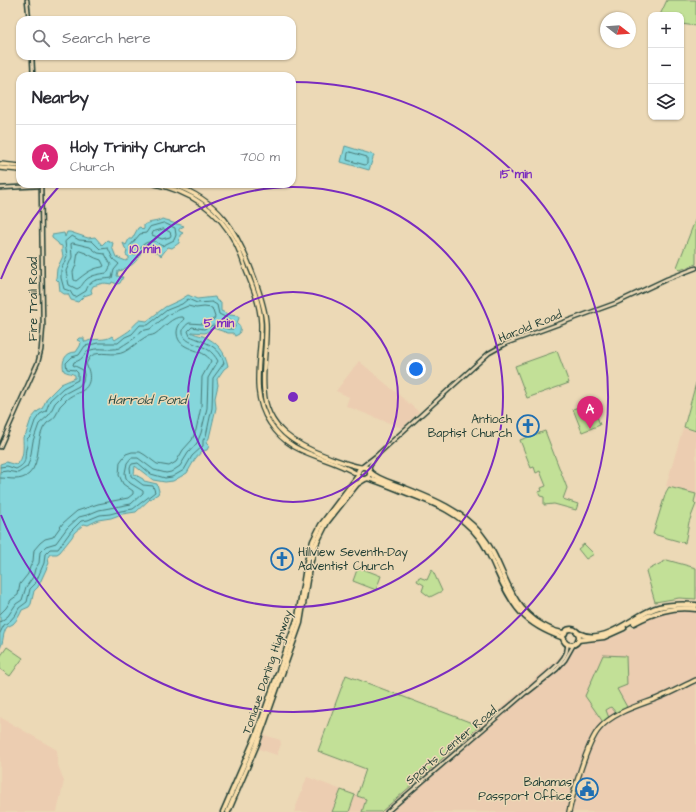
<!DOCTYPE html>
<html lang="en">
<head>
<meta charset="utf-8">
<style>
  :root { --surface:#fff; --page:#f7f7f7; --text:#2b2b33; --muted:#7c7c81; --line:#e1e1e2; --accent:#db2777 }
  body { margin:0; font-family:"Architects Daughter",sans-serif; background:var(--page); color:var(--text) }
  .controls { position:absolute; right:12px; top:12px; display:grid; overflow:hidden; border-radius:8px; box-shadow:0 1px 3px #0004 }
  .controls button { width:36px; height:36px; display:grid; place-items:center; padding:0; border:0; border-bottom:1px solid var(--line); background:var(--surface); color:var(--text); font:20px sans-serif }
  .compass { position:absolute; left:600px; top:12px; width:36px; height:36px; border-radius:50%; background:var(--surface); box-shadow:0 1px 3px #0004; rotate:107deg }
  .you { position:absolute; left:416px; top:369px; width:14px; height:14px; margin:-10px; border:3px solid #fff; border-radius:50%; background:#1a73e8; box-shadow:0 0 0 6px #1a73e833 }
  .badge { display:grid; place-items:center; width:26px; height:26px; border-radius:50%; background:var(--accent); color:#fff; font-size:13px; font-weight:700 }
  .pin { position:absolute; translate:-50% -33px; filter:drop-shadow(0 1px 2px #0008) }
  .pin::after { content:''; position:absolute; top:21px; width:14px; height:12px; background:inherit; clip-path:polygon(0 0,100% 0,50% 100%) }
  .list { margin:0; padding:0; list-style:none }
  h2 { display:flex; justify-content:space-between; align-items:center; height:52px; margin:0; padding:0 16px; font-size:17px }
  h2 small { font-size:13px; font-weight:400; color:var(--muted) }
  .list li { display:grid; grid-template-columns:26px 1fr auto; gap:12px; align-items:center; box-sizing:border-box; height:64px; padding:0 16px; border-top:1px solid var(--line) }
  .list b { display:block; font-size:15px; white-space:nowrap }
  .list p { margin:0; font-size:13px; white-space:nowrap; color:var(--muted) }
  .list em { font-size:13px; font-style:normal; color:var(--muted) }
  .icon { flex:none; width:22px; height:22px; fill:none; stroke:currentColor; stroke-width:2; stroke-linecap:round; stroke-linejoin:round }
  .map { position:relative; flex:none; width:696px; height:812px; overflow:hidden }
  .search { position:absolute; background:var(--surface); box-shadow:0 1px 3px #0004; left:16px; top:16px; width:280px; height:44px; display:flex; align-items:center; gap:10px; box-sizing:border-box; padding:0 14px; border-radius:12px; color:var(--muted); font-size:15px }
  .panel { position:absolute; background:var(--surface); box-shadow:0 1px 3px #0004; left:16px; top:72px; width:280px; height:116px; border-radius:12px }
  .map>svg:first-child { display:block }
  .built { fill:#eccdb1 }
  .green { fill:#c2e097; stroke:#708e66 }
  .water { fill:#85d6db; stroke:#5c9998 }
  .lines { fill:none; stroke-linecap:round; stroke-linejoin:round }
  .shore { stroke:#487a77; stroke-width:1 }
  .secondary-casing { stroke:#1f3d34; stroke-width:5.5 }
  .primary-casing { stroke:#1f3d34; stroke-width:6 }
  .highway-casing { stroke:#1f3d34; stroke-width:7 }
  .secondary { stroke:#ecd9b6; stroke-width:2.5 }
  .primary { stroke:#f9deab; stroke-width:3.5 }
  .highway { stroke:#f9deab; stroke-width:4 }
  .ring { fill:none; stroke:#7b2cbf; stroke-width:2 }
  .labels { text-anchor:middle; stroke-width:3; stroke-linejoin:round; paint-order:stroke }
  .street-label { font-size:12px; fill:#1f3d34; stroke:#ecd9b6 }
  .poi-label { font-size:12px; fill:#1f3d34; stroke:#ecd9b6; text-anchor:end }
  .water-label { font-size:13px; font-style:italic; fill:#294c45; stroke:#ecd9b6 }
  .centre { fill:#7b2cbf; stroke:#ecd9b6; stroke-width:2 }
  .ring-label { font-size:12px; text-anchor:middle; font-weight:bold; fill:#7b2cbf; stroke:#ecd9b6; stroke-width:3; stroke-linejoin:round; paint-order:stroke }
</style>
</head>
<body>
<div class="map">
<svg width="696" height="812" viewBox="0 0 696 812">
  <rect width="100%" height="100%" fill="#ecd9b6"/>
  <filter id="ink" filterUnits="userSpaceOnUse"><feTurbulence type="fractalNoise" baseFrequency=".025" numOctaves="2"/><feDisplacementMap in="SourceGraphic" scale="8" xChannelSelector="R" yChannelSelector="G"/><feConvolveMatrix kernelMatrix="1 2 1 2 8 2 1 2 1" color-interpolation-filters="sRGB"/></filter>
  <g filter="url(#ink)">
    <g class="built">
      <polygon points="359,361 419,412 402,428 346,406 349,397 336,391"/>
      <polygon points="683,428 696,432 696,494 666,486"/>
      <polygon points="680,611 696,611 696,812 381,812 562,655 581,644 608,639 621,634 651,618 667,613"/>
      <polygon points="0,717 57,750 58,765 64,781 57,812 0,812"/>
      <polygon points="264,735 280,740 281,744 277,755 259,749"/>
      <polygon points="307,777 366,799 362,812 294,812"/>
    </g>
    <g class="green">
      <polygon points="667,0 696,0 696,26 681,24 681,15 660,15"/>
      <polygon points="696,218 696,264 680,270 677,267"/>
      <polygon points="557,351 569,383 527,398 515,366"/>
      <polygon points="696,383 696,431 684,427"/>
      <polygon points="592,402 600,425 582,432 573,409"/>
      <polygon points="545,431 567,488 563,499 578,504 576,510 554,504 544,505 544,497 540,496 538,492 542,491 541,488 546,486 540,471 536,473 534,467 531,468 520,440"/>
      <polygon points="669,487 696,494 694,502 696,504 689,522 685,543 653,534 666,492"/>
      <polygon points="584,544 594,554 586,559 578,549"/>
      <polygon points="667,560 696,568 696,599 679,598 655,602 646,571"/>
      <polygon points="358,567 381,576 376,590 353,581"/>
      <polygon points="432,569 442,591 430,597 422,591 424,585 417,581 419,577 427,580"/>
      <polygon points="7,647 23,658 10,676 0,669 0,657"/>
      <polygon points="603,655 626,656 627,685 617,689 627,707 617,714 611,707 606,710 609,718 603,722 585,696"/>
      <polygon points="346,675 480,726 381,812 362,812 366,799 357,796 366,769 318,751"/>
      <polygon points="341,790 355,795 349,812 332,812"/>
    </g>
    <g class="water">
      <polygon points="345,146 374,155 369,170 341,162"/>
      <path d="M162 219 170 221V222C175 224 179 224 184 226L179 229V231L183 233 180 235 179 243 172 248 168 247 161 256 158 252H155L157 249 156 246H148L145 250 142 249C140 255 136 264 129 266L128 268H125L123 270 118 271 117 276 123 277 120 283 117 284 112 282 111 284C102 282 101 284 93 286L91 290 92 293 90 294 84 296 78 302 71 300 68 294H64L60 291 59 282 56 279 57 269 63 256 62 252V246L59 245 58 243 52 238V235L64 233 65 237 67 232H70L88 238 95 237 102 245 107 240 113 243 112 247 116 257 126 261 129 259V257L126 255 127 250 125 248 123 243 126 245 129 239H132L138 228 140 227 143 230 144 229V225C150 221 156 223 162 219Z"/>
      <path d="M188 295 197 299 215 297 216 300 221 302V311L230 315 238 316 239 318 237 323C241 326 241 329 239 334L235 336 233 333H228L213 328 205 333 191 332C194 334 198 335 203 336 217 342 225 351 228 366L224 369 217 379 218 385 215 398 216 408 209 438 206 443 209 446 207 450 202 451 195 459 187 473 173 481 165 482 153 480 135 466 134 474 143 479 144 481 157 484 159 491 158 494 150 499 136 512 122 514 111 518 98 520 88 525 84 524 74 533 72 537 60 552 57 554H50L48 557 49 563 38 587 34 591 31 604 29 607 22 610C20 615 17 620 13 624 11 625 9 626 7 627 2 634 4 642 0 648V464L6 462 16 465C25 459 23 446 23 437L26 434 31 419 38 411 42 409 47 398 61 384 75 378V375C72 373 67 373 64 371 61 362 65 352 76 352L80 346 81 342 77 340 79 338H84V341L86 342C94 337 105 342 112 336L115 340C116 339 130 331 131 329 134 325 136 323 140 320L147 321 165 307 180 300Z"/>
    </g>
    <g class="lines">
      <g class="shore">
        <polygon points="350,152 367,157 367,164 365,165 347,160 348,153"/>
        <path d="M164 223 175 228 176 235 174 240 162 246 155 241C144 242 141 245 135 255H133L131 252 130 246 140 234 146 233 150 227Z"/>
        <polygon points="164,229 170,232 171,235 170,237 162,239 152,235 153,232"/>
        <path d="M72 236 79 240 92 241 100 249 108 248 113 259 119 264 114 270 112 278C102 280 90 277 86 291L76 297 73 296 70 291 64 289 61 278V270L67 256 65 242Z"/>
        <path d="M73 243 90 247 98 253 105 254 111 265 107 273C100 274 91 275 86 280 81 285 83 286 77 289L69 285 66 271 72 257 71 244Z"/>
        <path d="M80 251C88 253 93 258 101 260L104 266 102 267C90 269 85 274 76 281L74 280 73 272 76 265 78 252Z"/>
        <path d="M0 467 7 466 16 469C28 463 24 459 26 449 27 445 28 444 27 439L30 436 35 421 40 414 46 411 50 400 63 388 78 380V373L75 370 67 369 66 363 72 357 79 355 85 346 98 343H118L125 337 132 334 140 325H148L167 310 182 304 188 299 197 303 212 302 217 305 219 314 233 321 235 327 233 329H228L213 325 204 329 192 327 188 331 190 336C204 342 220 346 224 363L213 378 212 408 206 436 203 440V446L192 456 184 470 172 477 165 478 151 474 138 463 132 464 130 467 131 476 143 485 153 486 155 492 133 509 121 511 110 514 100 515 88 520 81 521 71 531 58 549H50L45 554 44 563 35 584 30 589 27 602 19 608 16 614 10 621 4 625 0 633"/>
        <path d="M0 472 7 471 18 473 27 467 30 460 33 441 39 424 49 415 55 403 64 394 79 386 83 381 84 375 83 370 73 365 74 362C85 360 83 352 91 350 100 347 110 351 119 348 123 346 126 343 130 341 135 338 138 336 141 331L150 329 169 314 188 306 196 308 204 307 212 308 215 317 214 319 203 324 189 323C186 325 184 327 183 330 181 343 200 344 207 349 212 352 215 356 218 361L208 378 207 408 201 433 197 443 188 453 180 466 171 472 166 473 154 470 138 458H131L127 463 125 473 126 478 130 483 143 491V493L131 504 99 510 87 515 79 517 67 528 56 543 46 546 40 552 39 563 35 569 33 577 26 587 22 600 16 604 8 616 0 622"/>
        <path d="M0 478C10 478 20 482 29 474 42 463 35 434 47 423 51 420 54 419 56 415 58 412 58 409 60 406 62 404 64 402 66 400 70 396 75 394 80 392 92 386 91 374 86 364 87 362 89 358 91 356 99 350 115 357 124 352 132 348 137 342 144 338 147 335 152 336 155 334 164 328 172 316 183 317L184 319C180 323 177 327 177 333 178 352 203 347 211 361L202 377 201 407 196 430 192 440 183 450 176 462 169 466 157 464 145 455 140 452H132L126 454 120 462 119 475 123 484 133 491V494L128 498 98 504 77 511 63 523 53 537 45 539 40 543 34 550 33 561 30 567 28 574 20 584 18 595 11 600 6 608 0 614"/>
      </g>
      <g class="secondary-casing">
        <g id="secondary">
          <polyline points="27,0 29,20"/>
          <polyline points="32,56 33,76"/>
          <polyline points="0,188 39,186"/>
          <polyline points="0,447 38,362 41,350 43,326 41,184"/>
          <polyline points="363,466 376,456 489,353 507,343 616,303 667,279 696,268"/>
          <polyline points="369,470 370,465 374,459"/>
          <polyline points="528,692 557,669 565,660 574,644"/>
          <path d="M387 812 553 669C560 663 569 654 567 644"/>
        </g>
      </g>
      <g class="primary-casing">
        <g id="primary">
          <polyline points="0,164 20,166"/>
          <polyline points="0,168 20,170"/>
          <path d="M155 184C189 191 219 210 235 242 240 251 243 261 246 270 253 287 260 304 261 323 262 357 249 393 270 423 292 458 326 454 357 474"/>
          <path d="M171 184C220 200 237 231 254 277 259 292 265 307 266 323 267 346 262 368 264 390 266 429 296 445 328 457 339 461 349 465 360 467"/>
          <path d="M569 812C573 793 587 743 599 729 613 712 638 706 658 698 671 693 683 686 696 680"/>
        </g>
      </g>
      <g class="highway-casing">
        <g id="highway">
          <circle cx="364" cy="473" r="6"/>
          <path d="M370 472C378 480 392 483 402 487 432 499 459 509 480 533 506 564 504 603 542 625 549 629 557 633 565 633"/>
          <path d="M367 478C379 481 390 486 402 491 431 502 459 511 479 537 487 547 491 558 496 569 513 607 523 624 564 638"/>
          <path d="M634 623C654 612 673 606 696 609"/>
          <circle cx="571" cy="637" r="8"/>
          <path d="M578 633C606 647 633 614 659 607 671 604 684 604 696 605"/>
          <polyline points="578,640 604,637 624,628"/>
          <polyline points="223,812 256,736 298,617 307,561 313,541 321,525 358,476"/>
          <polyline points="228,812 257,744 300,623 309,568 315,546 327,522 357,484 365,479"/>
        </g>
      </g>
      <use href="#secondary" class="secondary"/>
      <use href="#primary" class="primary"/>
      <use href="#highway" class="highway"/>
    </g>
  </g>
  <g class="ring">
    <circle cx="293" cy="397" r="105"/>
    <circle cx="293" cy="397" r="210"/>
    <path d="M1 279A315 315 0 0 1 61 184M293 82A315 315 0 1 1 1 515"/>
  </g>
  <defs>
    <g id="church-ring" transform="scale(1.15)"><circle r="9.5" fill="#ecd9b6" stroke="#1f6fb2" stroke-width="1.5"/><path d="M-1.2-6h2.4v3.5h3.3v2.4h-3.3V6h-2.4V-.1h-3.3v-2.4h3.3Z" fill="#1f6fb2"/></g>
    <g id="civic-ring" transform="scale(1.15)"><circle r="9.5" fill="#ecd9b6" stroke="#1f6fb2" stroke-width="1.5"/><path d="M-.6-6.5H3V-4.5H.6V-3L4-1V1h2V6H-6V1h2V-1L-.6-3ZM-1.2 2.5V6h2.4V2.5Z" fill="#1f6fb2"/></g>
  </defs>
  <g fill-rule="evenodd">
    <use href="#church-ring" x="528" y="426"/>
    <use href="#church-ring" x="282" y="559"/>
    <use href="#civic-ring" x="587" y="789"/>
  </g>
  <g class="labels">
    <g class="street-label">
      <text transform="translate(33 299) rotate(-90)" y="4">Fire Trail Road</text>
      <text transform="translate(530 326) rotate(-22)" y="4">Harold Road</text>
      <text transform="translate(267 672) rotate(-71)" y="4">Tonique Darling Highway</text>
      <text transform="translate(451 745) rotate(-40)" y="4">Sports Center Road</text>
    </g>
    <g class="poi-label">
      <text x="512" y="423">Antioch<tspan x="512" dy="14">Baptist Church</tspan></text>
      <text x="298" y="556" text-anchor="start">Hillview Seventh-Day<tspan x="298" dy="14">Adventist Church</tspan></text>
      <text x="572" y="786">Bahamas<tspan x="572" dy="14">Passport Office</tspan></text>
    </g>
    <g class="water-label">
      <text x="147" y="404">Harrold Pond</text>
    </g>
  </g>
  <circle cx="293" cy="397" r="6" class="centre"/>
  <g class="ring-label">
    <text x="516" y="178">15 min</text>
    <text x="145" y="253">10 min</text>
    <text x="219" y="327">5 min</text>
  </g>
</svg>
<div class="controls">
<button>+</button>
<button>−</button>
<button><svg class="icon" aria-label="layers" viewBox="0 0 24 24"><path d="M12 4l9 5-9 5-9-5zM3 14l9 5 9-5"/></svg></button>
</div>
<svg class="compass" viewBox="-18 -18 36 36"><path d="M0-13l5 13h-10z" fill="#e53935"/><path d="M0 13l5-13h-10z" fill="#7c7c81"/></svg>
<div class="you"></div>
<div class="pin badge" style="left:590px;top:429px">A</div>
<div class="search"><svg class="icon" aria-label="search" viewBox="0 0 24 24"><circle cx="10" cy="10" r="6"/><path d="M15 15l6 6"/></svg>Search here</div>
<section class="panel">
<h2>Nearby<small></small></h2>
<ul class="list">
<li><span class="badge">A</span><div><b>Holy Trinity Church</b><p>Church</p></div><em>700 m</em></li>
</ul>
</section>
</div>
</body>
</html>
